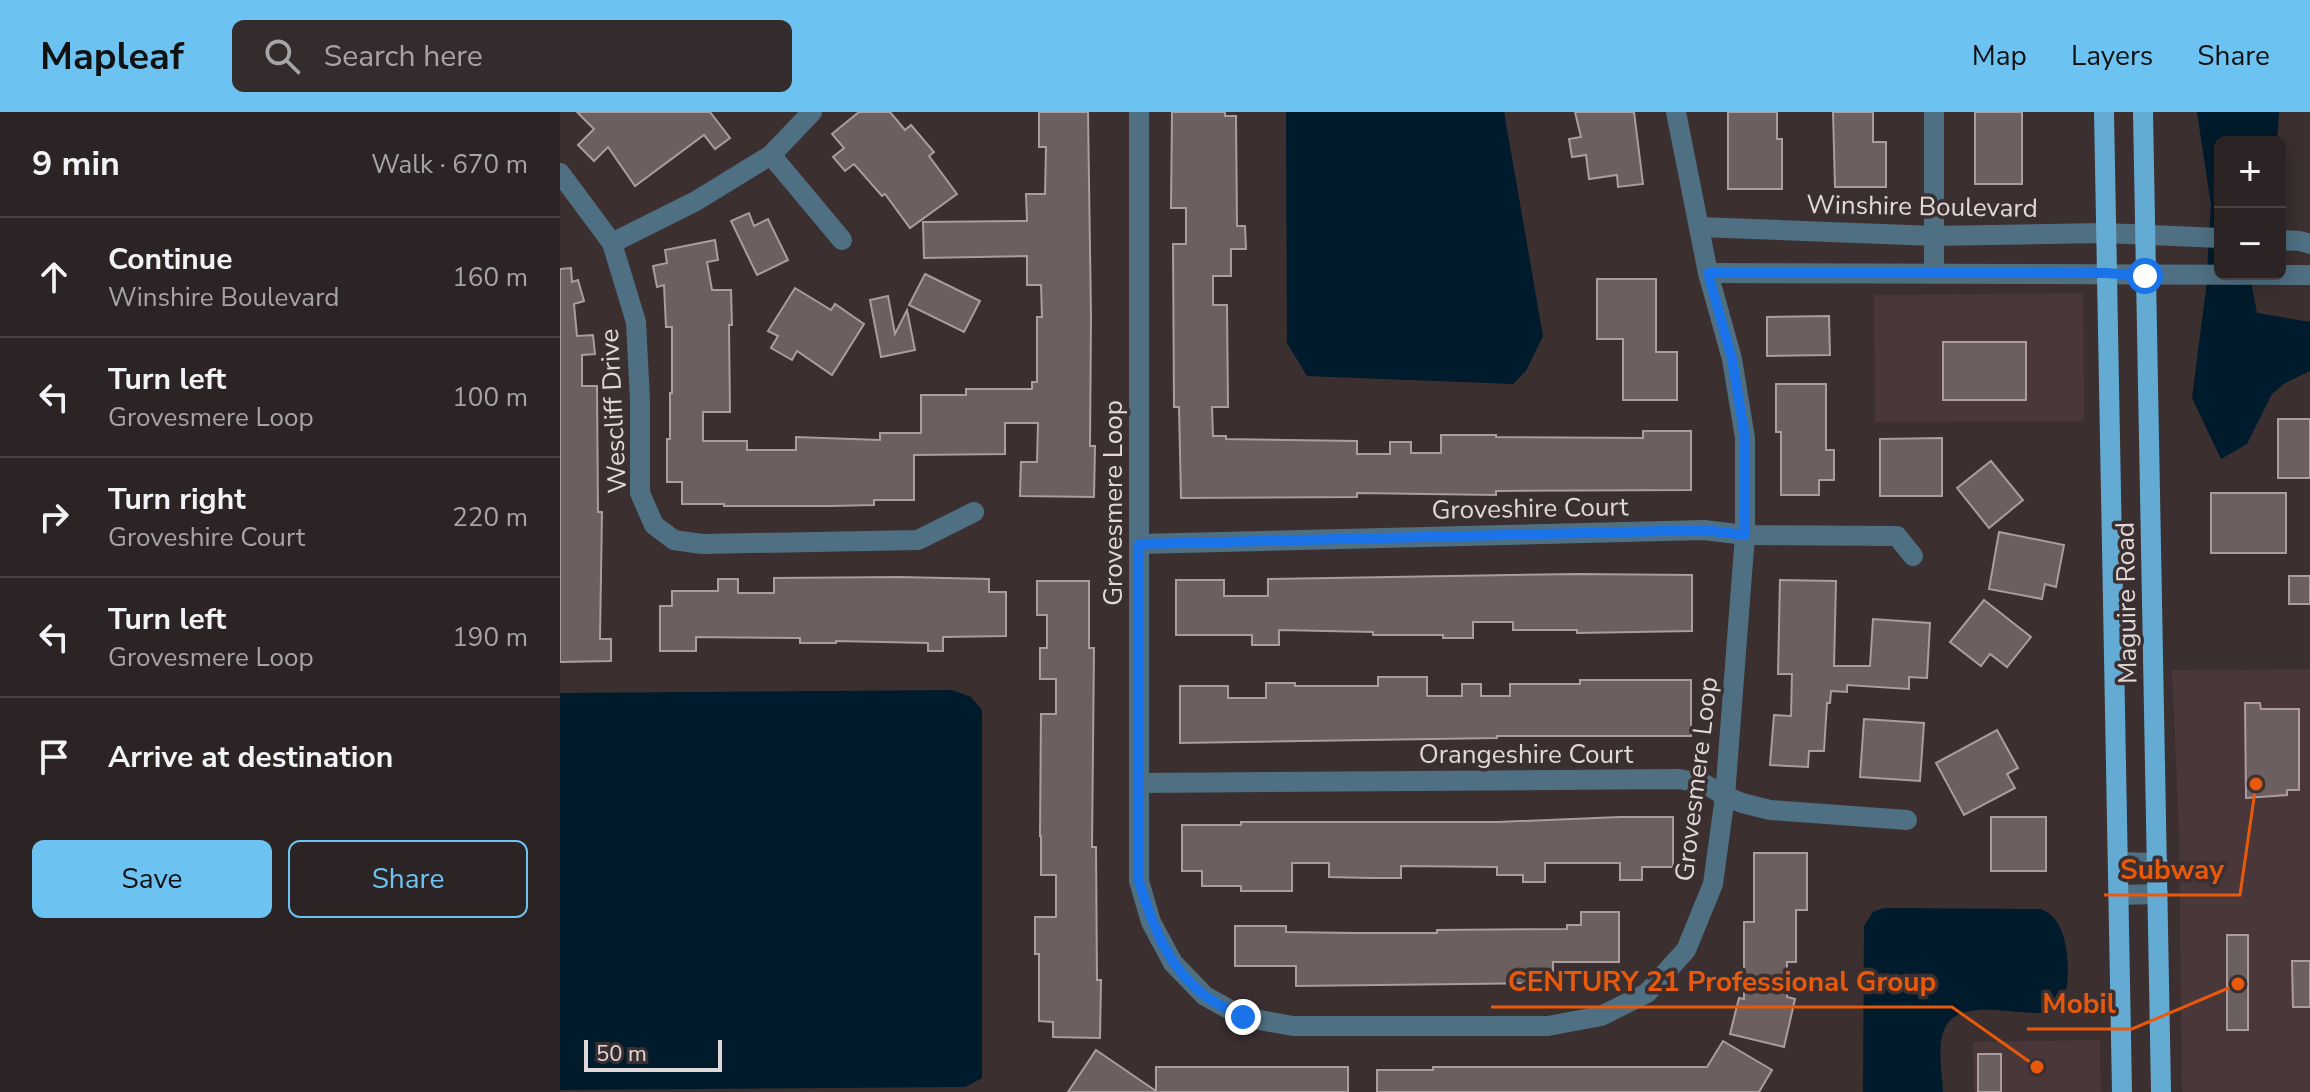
<!DOCTYPE html>
<html lang="en">
<head>
<meta charset="utf-8">
<style>
  :root { --surface:#2c2324; --page:#342b2c; --text:#f1f3f6; --muted:#a6a4a6; --line:#484041; --accent:#6cc3f2 }
  body { margin:0; font-family:"Nunito Sans",sans-serif; background:var(--page); color:var(--text) }
  .controls { position:absolute; right:24px; top:24px; display:grid; overflow:hidden; border-radius:12px; box-shadow:0 4px 20px #0003 }
  .controls button { width:72px; height:72px; display:grid; place-items:center; padding:0; border:0; border-bottom:2px solid var(--line); background:var(--surface); color:var(--text); font:40px sans-serif }
  .scale { position:absolute; left:24px; bottom:20px; width:138px; box-sizing:border-box; padding-left:8px; border:4px solid #e0d8d9; border-top:0; font-size:22px; line-height:28px; white-space:nowrap; color:#e0d8d9; -webkit-text-stroke:6px #3b2f30; paint-order:stroke }
  .stop { position:absolute; width:24px; height:24px; margin:-18px; border:6px solid #1a73e8; border-radius:50%; background:#fff }
  .stop.end { background:#1a73e8; border-color:#fff; box-shadow:0 2px 8px #0008 }
  .list { margin:0; padding:0; list-style:none }
  h2 { display:flex; justify-content:space-between; align-items:center; height:104px; margin:0; padding:0 32px; font-size:34px }
  h2 small { font-size:26px; font-weight:400; color:var(--muted) }
  .list li { display:grid; grid-template-columns:52px 1fr auto; gap:24px; align-items:center; box-sizing:border-box; height:120px; padding:0 32px; border-top:2px solid var(--line) }
  .list b { display:block; font-size:30px; white-space:nowrap }
  .list p { margin:0; font-size:26px; white-space:nowrap; color:var(--muted) }
  .list em { font-size:26px; font-style:normal; color:var(--muted) }
  .actions { display:flex; gap:16px; padding:24px 32px }
  .actions a { flex:1; padding:18px 0; border:2px solid var(--accent); border-radius:12px; text-align:center; font-size:28px; color:var(--accent) }
  .actions .main { background:var(--accent); color:#111 }
  .icon { flex:none; width:44px; height:44px; fill:none; stroke:currentColor; stroke-width:2; stroke-linecap:round; stroke-linejoin:round }
  .map { position:relative; flex:none; width:1750px; height:980px; overflow:hidden }
  header { display:flex; align-items:center; gap:48px; box-sizing:border-box; height:112px; padding:0 40px; background:var(--accent); color:#111 }
  header strong { font-size:38px }
  nav { display:flex; gap:44px; margin-inline-start:auto; font-size:28px }
  .search { width:560px; height:72px; background:var(--page); display:flex; align-items:center; gap:20px; box-sizing:border-box; padding:0 28px; border-radius:12px; color:var(--muted); font-size:30px }
  main { display:flex }
  aside { flex:1; background:var(--surface) }
  .map>svg:first-child { display:block }
  .built { fill:#4a3739 }
  .water { fill:#001b2b }
  .building { fill:#6c5f60; stroke:#ab9c9d; stroke-width:2 }
  .lines { fill:none; stroke-linecap:round; stroke-linejoin:round }
  .minor { stroke:#4f7083; stroke-width:20 }
  .major { stroke:#64abd3; stroke-width:20 }
  .route { stroke:#1a73e8; stroke-width:10 }
  .labels { text-anchor:middle; stroke-width:7; stroke-linejoin:round; paint-order:stroke }
  .street-label { font-size:26px; fill:#e0d8d9; stroke:#3b2f30 }
  .leader { fill:none; stroke:#e8590c; stroke-width:3 }
  .callout-dot { fill:#e8590c; stroke:#3b2f30; stroke-width:3 }
  .callout-label { font-size:28px; text-anchor:middle; font-weight:bold; fill:#e8590c; stroke:#3b2f30; stroke-width:7; stroke-linejoin:round; paint-order:stroke }
</style>
</head>
<body>
<header>
<strong>Mapleaf</strong>
<div class="search"><svg class="icon" aria-label="search" viewBox="0 0 24 24"><circle cx="10" cy="10" r="6"/><path d="M15 15l6 6"/></svg>Search here</div>
<nav><a>Map</a><a>Layers</a><a>Share</a></nav>
</header>
<main>
<aside>
<h2>9 min<small>Walk · 670 m</small></h2>
<ul class="list">
<li><svg class="icon" aria-label="ahead" viewBox="0 0 24 24"><path d="M12 20V5M6 11l6-6 6 6"/></svg><div><b>Continue</b><p>Winshire Boulevard</p></div><em>160 m</em></li>
<li><svg class="icon" aria-label="left" viewBox="0 0 24 24"><path d="M17 20v-9H6M10 6l-5 5 5 5"/></svg><div><b>Turn left</b><p>Grovesmere Loop</p></div><em>100 m</em></li>
<li><svg class="icon" aria-label="right" viewBox="0 0 24 24"><path d="M7 20v-9h11M14 6l5 5-5 5"/></svg><div><b>Turn right</b><p>Groveshire Court</p></div><em>220 m</em></li>
<li><svg class="icon" aria-label="left" viewBox="0 0 24 24"><path d="M17 20v-9H6M10 6l-5 5 5 5"/></svg><div><b>Turn left</b><p>Grovesmere Loop</p></div><em>190 m</em></li>
<li><svg class="icon" aria-label="arrive" viewBox="0 0 24 24"><path d="M6 21V4h12l-3 4 3 4H6"/></svg><div><b>Arrive at destination</b></div></li>
</ul>
<div class="actions"><a class="main">Save</a><a>Share</a></div>
</aside>
<div class="map">
<svg width="1750" height="980" viewBox="0 0 1750 980">
  <rect width="100%" height="100%" fill="#3b2f30"/>
  <g class="built">
    <polygon points="1523,181 1524,309 1315,310 1314,183"/>
    <polygon points="1750,557 1750,980 1622,980 1619,721 1612,558"/>
    <polygon points="1540,928 1541,980 1414,980 1413,930"/>
  </g>
  <g class="water">
    <polygon points="726,0 944,0 983,224 966,259 953,272 747,264 727,231"/>
    <polygon points="1637,0 1719,0 1717,30 1660,30 1660,162 1693,162 1692,175 1697,201 1750,210 1750,259 1725,271 1712,282 1687,332 1661,347 1632,286 1646,177 1651,93"/>
    <polygon points="392,578 411,585 422,598 422,966 405,975 0,978 0,581"/>
    <path d="M1324 796 1481 797C1482 797 1492 803 1492 804 1511 822 1512 875 1500 897 1494 899 1488 901 1482 901 1455 903 1396 885 1384 918 1377 936 1382 960 1383 980H1303L1304 814 1313 800Z"/>
  </g>
  <g class="building">
    <polygon points="17,0 150,0 170,26 155,37 144,23 75,74 48,35 34,49 18,33 34,17"/>
    <polygon points="299,0 330,0 345,18 351,13 374,40 369,44 397,82 350,116 325,82 322,84 294,52 285,59 273,45 284,36 272,22"/>
    <polygon points="479,0 528,0 531,205 530,334 535,334 534,385 460,384 461,350 477,350 478,311 445,311 445,342 354,343 354,388 314,388 314,393 271,394 164,394 164,392 122,392 122,370 107,370 107,327 110,327 110,281 112,281 112,215 106,215 104,173 97,175 93,154 107,151 105,138 155,128 158,148 147,150 152,178 171,178 172,213 169,213 170,300 143,300 143,329 187,329 187,338 236,338 236,325 320,328 320,321 361,321 361,283 406,283 406,277 472,277 472,270 477,270 477,205 482,205 481,173 467,173 467,144 364,146 363,110 467,109 466,82 485,82 486,35 479,35"/>
    <polygon points="612,0 665,0 665,4 676,4 677,114 685,114 686,137 671,137 671,164 653,164 653,193 667,193 668,295 652,295 653,324 666,324 666,327 797,329 797,342 830,342 830,330 851,330 851,341 881,341 881,323 936,323 936,325 1083,326 1083,319 1131,319 1131,378 936,379 936,383 797,381 797,385 621,386 619,295 614,295 613,132 626,132 626,96 611,96"/>
    <polygon points="1015,0 1074,0 1083,72 1058,75 1057,63 1029,67 1026,43 1012,45 1009,27 1021,25"/>
    <polygon points="1168,0 1217,0 1217,27 1222,27 1222,77 1168,77"/>
    <polygon points="1273,0 1313,0 1313,30 1326,30 1326,75 1275,75"/>
    <rect x="1415" y="0" width="47" height="72"/>
    <polygon points="189,101 194,114 208,107 228,148 197,163 171,109"/>
    <polygon points="11,156 12,170 18,168 24,189 14,192 17,224 33,223 35,242 22,243 22,274 37,274 38,400 42,400 40,527 51,527 51,549 0,550 0,157"/>
    <polygon points="365,162 420,189 404,220 349,193"/>
    <polygon points="1037,167 1096,167 1096,240 1117,240 1117,288 1063,288 1063,227 1037,227"/>
    <polygon points="235,176 271,198 275,192 304,212 272,263 237,239 232,248 211,236 218,224 208,219"/>
    <polygon points="328,184 335,222 347,198 355,238 321,245 310,188"/>
    <polygon points="1269,204 1270,243 1207,244 1207,205"/>
    <rect x="1383" y="230" width="83" height="58"/>
    <polygon points="1216,272 1266,272 1266,338 1274,338 1274,368 1259,368 1259,383 1221,383 1221,320 1216,320"/>
    <rect x="1718" y="307" width="32" height="59"/>
    <polygon points="1382,326 1382,384 1320,384 1320,327"/>
    <polygon points="1431,349 1463,388 1429,416 1397,376"/>
    <rect x="1651" y="381" width="75" height="60"/>
    <polygon points="1439,420 1504,433 1496,475 1485,472 1482,487 1429,477"/>
    <polygon points="1017,462 1132,463 1132,519 1017,521 1017,518 953,518 953,510 913,510 913,526 883,526 883,523 813,523 813,520 719,518 719,533 692,533 692,523 616,523 616,468 664,468 664,484 708,484 708,467"/>
    <rect x="1729" y="464" width="21" height="28"/>
    <polygon points="339,465 429,467 429,480 446,480 446,524 383,525 383,539 368,539 368,531 276,529 276,531 240,531 240,526 136,525 136,539 100,539 100,494 112,494 112,479 158,479 158,467 178,467 178,481 214,481 214,466"/>
    <polygon points="1220,468 1276,469 1274,554 1310,554 1313,507 1370,511 1367,566 1349,565 1349,577 1287,573 1287,580 1271,579 1270,591 1267,591 1264,639 1249,639 1248,655 1210,653 1214,603 1231,604 1232,562 1218,562"/>
    <polygon points="477,469 529,469 529,536 534,536 532,735 536,735 537,868 541,868 540,926 493,925 493,910 479,909 479,842 475,842 475,805 496,805 496,763 481,763 481,724 480,724 481,602 496,602 496,567 480,567 480,536 487,536 487,503 477,503"/>
    <polygon points="1424,488 1471,525 1447,555 1430,542 1421,554 1390,530"/>
    <polygon points="818,565 867,565 867,584 902,584 902,572 921,572 921,584 950,584 950,572 1020,572 1020,568 1131,568 1131,624 937,624 937,626 620,631 620,574 668,574 668,586 706,586 706,571 735,571 735,574 818,574"/>
    <polygon points="1685,591 1700,591 1701,597 1739,597 1739,678 1727,678 1727,683 1686,686"/>
    <polygon points="1304,607 1364,611 1360,669 1300,665"/>
    <polygon points="1437,618 1458,656 1447,662 1455,676 1404,703 1376,651"/>
    <polygon points="1060,705 1113,705 1113,755 1082,755 1082,768 1060,768 1060,751 985,751 985,770 963,770 963,763 937,763 937,755 841,754 841,766 810,766 769,765 769,751 732,751 732,779 681,779 681,774 642,774 642,759 622,759 622,713 681,713 681,710 937,710"/>
    <rect x="1431" y="705" width="55" height="54"/>
    <polygon points="1194,741 1247,741 1247,798 1236,798 1236,850 1227,850 1227,885 1235,887 1224,935 1170,922 1179,886 1184,887 1184,810 1194,810"/>
    <polygon points="1021,800 1059,800 1059,850 993,850 993,871 736,874 736,854 675,854 675,814 726,814 726,820 794,821 877,821 877,818 1007,817 1007,813 1021,813"/>
    <rect x="1667" y="823" width="21" height="95"/>
    <polygon points="1732,849 1750,849 1750,895 1733,895"/>
    <polygon points="1163,929 1212,958 1199,980 817,980 817,958 873,958 873,955 1147,955"/>
    <polygon points="536,938 596,979 596,955 788,955 788,980 508,980"/>
    <rect x="1418" y="942" width="23" height="38"/>
  </g>
  <g class="lines">
    <g class="minor">
      <polyline points="579,0 579,769 591,810 613,851 645,884 683,905 733,914 988,914 1041,904 1087,881 1126,838 1153,772 1165,684 1185,423 1185,326 1172,247 1148,161 1116,0"/>
      <polyline points="1374,0 1374,161"/>
      <polyline points="211,43 282,128"/>
      <polyline points="0,61 52,131 76,210 80,288 80,381 94,413 114,428 142,432 358,428 414,400"/>
      <polyline points="1139,115 1374,124 1545,121 1660,126"/>
      <polyline points="1720,128 1740,129 1750,132"/>
      <polyline points="52,131 136,89 211,43 252,0"/>
      <polyline points="1148,161 1750,163"/>
      <polyline points="579,432 1144,418 1185,423 1337,424 1353,444"/>
      <polyline points="579,671 1119,667 1145,672 1165,684 1182,691 1210,698 1347,708"/>
      <polyline points="1559,750 1598,751"/>
      <polyline points="1559,783 1598,782"/>
    </g>
    <g class="major">
      <polyline points="1544,0 1562,980"/>
      <polyline points="1583,0 1601,980"/>
    </g>
  </g>
  <g class="lines">
    <path class="route" d="M683 905C670 898 655 892 644 883 607 854 592 812 579 769V432L1144 418 1185 423V326L1172 247 1148 161H1546L1585 164"/>
  </g>
  <g class="labels">
    <g class="street-label">
      <text transform="translate(1362 94) rotate(1)" y="9">Winshire Boulevard</text>
      <text transform="translate(53 299) rotate(-93)" y="9">Wescliff Drive</text>
      <text transform="translate(553 391) rotate(-90)" y="9">Grovesmere Loop</text>
      <text transform="translate(970 396) rotate(-1)" y="9">Groveshire Court</text>
      <text transform="translate(1566 491) rotate(-91)" y="9">Maguire Road</text>
      <text x="966" y="651">Orangeshire Court</text>
      <text transform="translate(1136 667) rotate(-83)" y="9">Grovesmere Loop</text>
    </g>
  </g>
  <path class="leader" d="M1696 672L1680 783H1544M1477 955L1392 895H931M1678 872L1572 917H1467"/>
  <g class="callout-dot">
    <circle cx="1696" cy="672" r="8"/>
    <circle cx="1477" cy="955" r="8"/>
    <circle cx="1678" cy="872" r="8"/>
  </g>
  <g class="callout-label">
    <text x="1612" y="767">Subway</text>
    <text x="1162" y="879">CENTURY 21 Professional Group</text>
    <text x="1519" y="901">Mobil</text>
  </g>
</svg>
<div class="controls">
<button>+</button>
<button>−</button>
</div>
<div class="scale">50 m</div>
<div class="stop" style="left:1585px;top:164px"></div>
<div class="stop end" style="left:683px;top:905px"></div>
</div>
</main>
</body>
</html>
